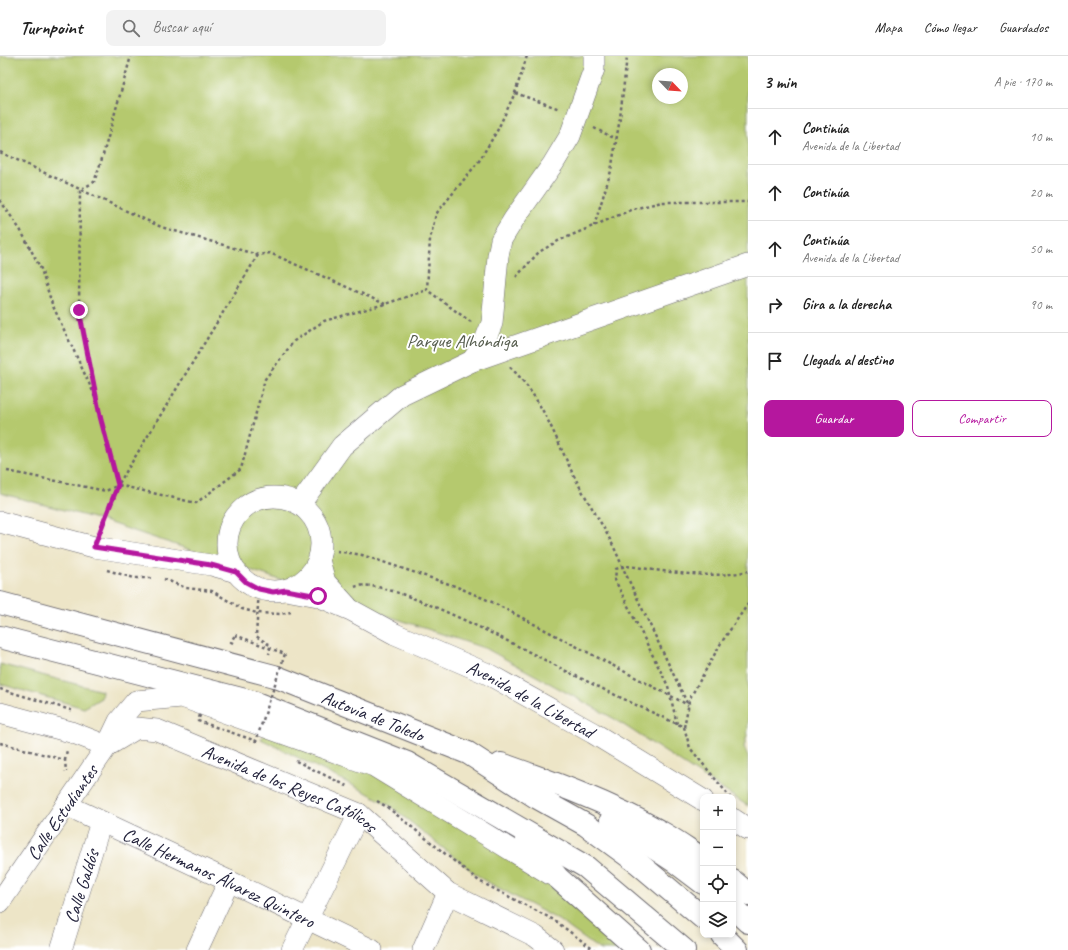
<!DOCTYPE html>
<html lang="es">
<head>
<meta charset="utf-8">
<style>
  :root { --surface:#fff; --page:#f2f2f2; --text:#222; --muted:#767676; --line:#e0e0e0; --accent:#b5179e }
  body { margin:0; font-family:Caveat,sans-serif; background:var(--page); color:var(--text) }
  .controls { position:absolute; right:12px; bottom:12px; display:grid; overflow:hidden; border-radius:8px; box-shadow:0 2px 6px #0003 }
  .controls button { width:36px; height:36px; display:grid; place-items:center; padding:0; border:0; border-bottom:1px solid var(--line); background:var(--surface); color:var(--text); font:20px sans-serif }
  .compass { position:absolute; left:652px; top:12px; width:36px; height:36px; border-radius:50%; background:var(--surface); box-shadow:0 2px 6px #0003; rotate:115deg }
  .stop { position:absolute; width:12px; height:12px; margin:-9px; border:3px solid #b5179e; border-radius:50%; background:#fff }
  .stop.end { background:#b5179e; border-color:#fff; box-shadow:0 1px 4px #0008 }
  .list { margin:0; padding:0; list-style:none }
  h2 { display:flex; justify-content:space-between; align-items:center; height:52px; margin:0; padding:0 16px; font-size:17px }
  h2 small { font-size:13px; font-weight:400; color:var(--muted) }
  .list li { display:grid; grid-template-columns:26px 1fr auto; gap:12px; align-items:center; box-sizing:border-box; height:56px; padding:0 16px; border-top:1px solid var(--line) }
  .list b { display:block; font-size:15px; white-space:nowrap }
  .list p { margin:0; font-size:13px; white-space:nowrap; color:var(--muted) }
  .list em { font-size:13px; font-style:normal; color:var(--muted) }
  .actions { display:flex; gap:8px; padding:12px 16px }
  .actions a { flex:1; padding:9px 0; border:1px solid var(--accent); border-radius:8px; text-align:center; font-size:14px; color:var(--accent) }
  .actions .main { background:var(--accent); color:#fff }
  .icon { flex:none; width:22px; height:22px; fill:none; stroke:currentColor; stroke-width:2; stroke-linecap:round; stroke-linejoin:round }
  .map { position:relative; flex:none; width:748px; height:894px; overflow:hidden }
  header { display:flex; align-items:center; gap:24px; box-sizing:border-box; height:56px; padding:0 20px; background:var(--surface); border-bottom:1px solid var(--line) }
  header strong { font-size:19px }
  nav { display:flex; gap:22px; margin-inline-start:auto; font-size:14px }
  .search { width:280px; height:36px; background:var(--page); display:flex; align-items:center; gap:10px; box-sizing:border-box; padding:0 14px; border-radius:8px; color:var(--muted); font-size:15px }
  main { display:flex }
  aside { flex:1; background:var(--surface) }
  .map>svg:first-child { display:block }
  .green { fill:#b5c96e; stroke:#6c7654; fill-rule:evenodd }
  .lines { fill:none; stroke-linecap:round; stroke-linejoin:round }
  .minor-casing { stroke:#69666c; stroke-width:22 }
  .highway-casing { stroke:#69666c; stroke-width:24 }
  .path { stroke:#69666c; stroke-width:2.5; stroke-dasharray:3 3; stroke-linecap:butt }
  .minor { stroke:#fff; stroke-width:21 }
  .highway { stroke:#fff; stroke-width:22 }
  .path-bridge { stroke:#69666c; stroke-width:2.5; stroke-dasharray:3 3; stroke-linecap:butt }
  .route { stroke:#b5179e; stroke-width:5 }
  .labels { text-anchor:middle; stroke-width:4; stroke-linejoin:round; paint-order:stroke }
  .park-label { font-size:19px; fill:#555c4d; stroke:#fff }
  .street-label { font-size:19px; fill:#22223b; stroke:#fff }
</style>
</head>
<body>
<header>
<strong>Turnpoint</strong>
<div class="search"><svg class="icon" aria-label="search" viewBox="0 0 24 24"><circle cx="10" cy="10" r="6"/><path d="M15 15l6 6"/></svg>Buscar aquí</div>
<nav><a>Mapa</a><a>Cómo llegar</a><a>Guardados</a></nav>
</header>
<main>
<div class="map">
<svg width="748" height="894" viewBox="0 0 748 894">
  <rect width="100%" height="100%" fill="#fff"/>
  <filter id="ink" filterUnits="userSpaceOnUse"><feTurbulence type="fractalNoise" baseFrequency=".025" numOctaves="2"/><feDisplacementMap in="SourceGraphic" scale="8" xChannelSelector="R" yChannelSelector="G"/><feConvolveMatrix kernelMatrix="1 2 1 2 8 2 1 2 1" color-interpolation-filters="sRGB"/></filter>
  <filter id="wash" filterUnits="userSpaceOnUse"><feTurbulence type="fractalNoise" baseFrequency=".012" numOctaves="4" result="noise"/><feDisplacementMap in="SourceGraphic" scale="16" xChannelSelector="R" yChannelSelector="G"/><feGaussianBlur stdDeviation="0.9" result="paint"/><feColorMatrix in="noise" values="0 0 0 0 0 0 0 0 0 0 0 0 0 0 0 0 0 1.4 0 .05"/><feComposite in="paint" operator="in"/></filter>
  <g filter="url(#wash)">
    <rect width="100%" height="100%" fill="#ede5c7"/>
    <g class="green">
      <path d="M0 0H748V675L744 691 748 700V750L613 662 487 593 101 464 0 437ZM658 18H682V42H658Z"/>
      <polygon points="0,608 102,635 101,642 84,652 0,628"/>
      <polygon points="265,676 377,717 495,788 570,845 626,894 600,894 557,863 482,823 389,749 360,733 261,683"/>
    </g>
  </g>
  <g filter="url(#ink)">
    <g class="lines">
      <g class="minor-casing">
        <g id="minor">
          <polyline points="472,305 484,287 492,267 498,200 501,184 514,163 553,108 570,80 594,13 594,0"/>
          <circle cx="274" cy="488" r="47"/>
          <polyline points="300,448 342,390 402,339 472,305 748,209"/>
          <polyline points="0,466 94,491 211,509 236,516"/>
          <polyline points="319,504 325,526 347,550"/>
          <path id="s1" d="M286 534 318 540 351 554 395 578 488 618 593 677 703 744"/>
          <polyline points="0,657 71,676 107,690"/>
          <path id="s2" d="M107 690 137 672 157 674 359 758 448 837 535 880 553 894"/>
          <path id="s3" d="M66 749 233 827 372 894"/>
          <polyline points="733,763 748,773"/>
          <path id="s4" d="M0 846 107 690 119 665 136 645 182 641 374 710 552 819"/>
          <path id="s5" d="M61 894 101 766"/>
          <polyline points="197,894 229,825"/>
          <polyline points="292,894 359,758"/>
          <polyline points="423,894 448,837"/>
        </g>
      </g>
      <g class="highway-casing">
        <g id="highway">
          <path id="s6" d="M0 547 274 620 468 697 536 741 586 769 638 807 703 862"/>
          <polyline points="0,581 253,646 407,707 586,811 684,894"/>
          <path d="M501 708C555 727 610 747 659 775 674 783 689 794 703 803"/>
          <polyline points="611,764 674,805 703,827"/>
          <polyline points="526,783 558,822 639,894"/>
          <polyline points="733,825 748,838"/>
          <polyline points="733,852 748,866"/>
          <polyline points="722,879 737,894"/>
        </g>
      </g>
      <g class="path">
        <polyline points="515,37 560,53"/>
        <polyline points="594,72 616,83"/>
        <polyline points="0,96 161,171 258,199 270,197 385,248"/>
        <polyline points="0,144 21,175 41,213 52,248 95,340"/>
        <polyline points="594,170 611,115 620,62 627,0"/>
        <polyline points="258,199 118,429 196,447 241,413 265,323 294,285 324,265 385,248 427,234"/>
        <polyline points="516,221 539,196 558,185 633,153 662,146 748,146"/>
        <polyline points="471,266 427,234 430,183 436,158 479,105 497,75 515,37 527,0"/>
        <path d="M510 311C541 341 554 378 572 416 588 448 609 476 622 510L688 649"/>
        <polyline points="7,415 106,435 118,429"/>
        <polyline points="101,472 118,429 100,360 79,253 80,134 94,126 101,106 131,0"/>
        <polyline points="337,495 362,499 455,530 492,546 688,649"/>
        <polyline points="107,514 134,522 153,522"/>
        <polyline points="164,523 186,532 212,535 242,553 257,557 280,558 291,556"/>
        <path d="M355 531C384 517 538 601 572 618 609 636 646 654 684 671L690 692 730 741"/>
        <polyline points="259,533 256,580 271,590 269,598"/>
        <polyline points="233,587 231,586 235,579"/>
        <polyline points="0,633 74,655"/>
        <path d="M677 668 668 630 615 524 616 513C629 507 641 513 655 514 683 518 721 522 748 515"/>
        <polyline points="684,671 690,642 721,587 748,548"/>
        <polyline points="0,687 65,704 66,716"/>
        <polyline points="65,704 67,694"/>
        <polyline points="296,705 349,731"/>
        <polyline points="377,745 387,751 479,825 554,864 594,894"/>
      </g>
      <use href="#minor" class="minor"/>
      <use href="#highway" class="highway"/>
      <polyline class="path-bridge" points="200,659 198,665 256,685 285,598 235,579"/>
    </g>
  </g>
  <g class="lines" filter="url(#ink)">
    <polyline class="route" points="79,254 100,360 118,429 94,491 211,509 236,516 246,526 259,533 273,536 286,534 318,540"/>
  </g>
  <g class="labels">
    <g class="park-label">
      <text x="462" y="291">Parque Alhóndiga</text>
    </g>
    <g class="street-label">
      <text dy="7" stroke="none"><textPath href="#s1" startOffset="269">Avenida de la Libertad</textPath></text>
      <text dy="7" stroke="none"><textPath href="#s6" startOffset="390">Autovía de Toledo</textPath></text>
      <text dy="7" stroke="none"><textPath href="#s2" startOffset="200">Avenida de los Reyes Católicos</textPath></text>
      <text dy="7" stroke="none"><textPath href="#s4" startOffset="109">Calle Estudiantes</textPath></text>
      <text dy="7" stroke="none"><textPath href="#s3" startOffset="169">Calle Hermanos Álvarez Quintero</textPath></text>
      <text dy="7" stroke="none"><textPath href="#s5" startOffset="67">Calle Galdós</textPath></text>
    </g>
  </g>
</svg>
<div class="controls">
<button>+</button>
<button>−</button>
<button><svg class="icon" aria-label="locate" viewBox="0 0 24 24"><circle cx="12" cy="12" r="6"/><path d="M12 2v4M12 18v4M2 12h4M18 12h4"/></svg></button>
<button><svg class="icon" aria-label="layers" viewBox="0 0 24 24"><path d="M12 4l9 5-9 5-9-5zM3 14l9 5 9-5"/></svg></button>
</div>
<svg class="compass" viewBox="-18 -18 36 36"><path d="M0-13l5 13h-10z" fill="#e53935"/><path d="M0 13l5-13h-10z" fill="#767676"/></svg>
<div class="stop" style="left:318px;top:540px"></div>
<div class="stop end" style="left:79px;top:254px"></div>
</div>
<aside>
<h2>3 min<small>A pie · 170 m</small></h2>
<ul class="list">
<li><svg class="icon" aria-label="ahead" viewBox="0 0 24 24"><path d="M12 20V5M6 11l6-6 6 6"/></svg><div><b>Continúa</b><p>Avenida de la Libertad</p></div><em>10 m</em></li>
<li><svg class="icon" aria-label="ahead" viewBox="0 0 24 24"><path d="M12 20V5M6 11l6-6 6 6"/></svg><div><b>Continúa</b></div><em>20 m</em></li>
<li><svg class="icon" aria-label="ahead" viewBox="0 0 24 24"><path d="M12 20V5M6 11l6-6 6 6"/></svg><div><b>Continúa</b><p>Avenida de la Libertad</p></div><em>50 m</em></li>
<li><svg class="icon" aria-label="right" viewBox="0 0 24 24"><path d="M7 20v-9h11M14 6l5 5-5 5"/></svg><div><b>Gira a la derecha</b></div><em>90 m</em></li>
<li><svg class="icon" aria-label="arrive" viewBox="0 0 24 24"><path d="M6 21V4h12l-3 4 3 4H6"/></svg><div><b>Llegada al destino</b></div></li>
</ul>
<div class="actions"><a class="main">Guardar</a><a>Compartir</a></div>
</aside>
</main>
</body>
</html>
